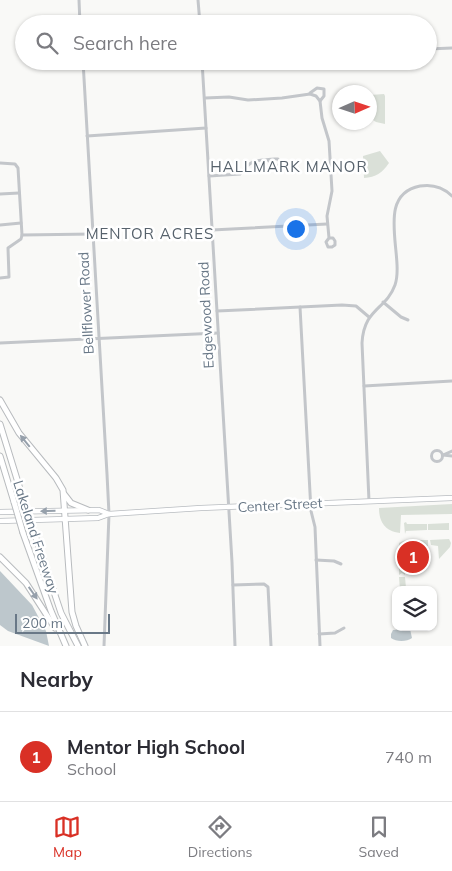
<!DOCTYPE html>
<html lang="en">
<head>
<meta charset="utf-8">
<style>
  :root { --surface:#fff; --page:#f2f2f3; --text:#2b2b33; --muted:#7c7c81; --line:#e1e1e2; --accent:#d93025 }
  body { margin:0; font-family:Mulish,sans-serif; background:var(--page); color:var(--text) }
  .controls { position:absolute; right:15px; bottom:15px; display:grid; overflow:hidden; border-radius:10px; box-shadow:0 1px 4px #0004 }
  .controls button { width:45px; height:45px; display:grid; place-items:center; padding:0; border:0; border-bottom:1px solid var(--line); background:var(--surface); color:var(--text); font:25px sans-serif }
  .compass { position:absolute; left:332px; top:85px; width:45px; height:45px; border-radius:50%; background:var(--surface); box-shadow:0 1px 4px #0004; rotate:87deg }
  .scale { position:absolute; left:15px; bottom:12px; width:95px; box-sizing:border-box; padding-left:5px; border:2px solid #697887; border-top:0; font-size:14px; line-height:18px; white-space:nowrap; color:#697887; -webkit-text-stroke:4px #fff; paint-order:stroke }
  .you { position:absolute; left:295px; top:228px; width:18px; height:18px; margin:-12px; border:4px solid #fff; border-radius:50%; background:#1a73e8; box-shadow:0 0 0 8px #1a73e833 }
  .badge { display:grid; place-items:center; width:32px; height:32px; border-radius:50%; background:var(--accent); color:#fff; font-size:16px; font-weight:700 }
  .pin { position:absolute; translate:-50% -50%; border:2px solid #fff; box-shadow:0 1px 5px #0006 }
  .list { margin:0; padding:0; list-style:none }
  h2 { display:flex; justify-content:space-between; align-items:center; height:65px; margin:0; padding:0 20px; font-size:21px }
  h2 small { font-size:16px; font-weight:400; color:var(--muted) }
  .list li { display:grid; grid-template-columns:32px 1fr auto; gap:15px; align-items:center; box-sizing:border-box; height:90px; padding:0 20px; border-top:1px solid var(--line) }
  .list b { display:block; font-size:19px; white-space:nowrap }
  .list p { margin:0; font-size:16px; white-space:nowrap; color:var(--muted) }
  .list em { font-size:16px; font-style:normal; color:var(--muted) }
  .icon { flex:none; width:28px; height:28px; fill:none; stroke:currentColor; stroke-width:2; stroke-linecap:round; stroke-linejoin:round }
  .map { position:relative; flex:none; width:452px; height:646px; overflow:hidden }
  .search { position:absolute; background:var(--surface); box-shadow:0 1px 4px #0004; left:15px; right:15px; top:15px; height:55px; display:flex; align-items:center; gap:12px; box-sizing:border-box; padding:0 18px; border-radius:28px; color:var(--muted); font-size:19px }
  .sheet { height:155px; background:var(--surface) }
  nav { display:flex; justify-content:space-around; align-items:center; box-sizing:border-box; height:70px; border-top:1px solid var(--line); background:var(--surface); font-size:14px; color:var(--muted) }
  nav a { display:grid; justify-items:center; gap:2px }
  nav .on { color:var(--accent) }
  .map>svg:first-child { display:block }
  .green { fill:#dae0d8 }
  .water { fill:#bdc7cc }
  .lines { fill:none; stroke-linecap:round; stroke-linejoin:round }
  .major-casing { stroke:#b8bcc0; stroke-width:6 }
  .highway-casing { stroke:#b8bbbe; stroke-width:7 }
  .minor { stroke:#c3c6ca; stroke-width:3 }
  .major { stroke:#fff; stroke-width:4.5 }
  .highway { stroke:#fff; stroke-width:5 }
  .highway-bridge-casing { stroke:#b8bbbe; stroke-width:7; stroke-linecap:butt }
  .highway-bridge { stroke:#fff; stroke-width:5 }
  .oneway { fill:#96a0ab }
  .labels { text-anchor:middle; stroke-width:5; stroke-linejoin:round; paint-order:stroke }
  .street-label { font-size:14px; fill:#697887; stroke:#fff }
  .neighbourhood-label { font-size:15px; letter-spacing:1px; fill:#57626c; stroke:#fff }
</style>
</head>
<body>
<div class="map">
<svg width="452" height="646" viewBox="0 0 452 646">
  <rect width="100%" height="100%" fill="#f9f9f7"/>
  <g class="green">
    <polygon points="384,94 385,96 385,124 376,122 370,118 370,95"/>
    <path d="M380 151 389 163C382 173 376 177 364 178L363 156Z"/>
    <path d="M452 504V514L401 515 400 533C385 531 379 522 379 508Z"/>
    <polygon points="406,522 407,524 427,524 427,530 406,531 405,534 404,523"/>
    <polygon points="449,523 449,530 428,530 428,524"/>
    <polygon points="449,539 451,543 450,547 439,559 438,546 431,545 430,540"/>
    <polygon points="409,540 410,557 399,558 399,543 403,541"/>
    <polygon points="411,540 428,540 428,546 416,546 417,563 411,557"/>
    <polygon points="399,560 409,560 416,565 405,566 405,575 402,573 399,575"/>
    <polygon points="399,577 405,577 406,588 417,588 415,590 400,590"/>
  </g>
  <g class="water">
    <polygon points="0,571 32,605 46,631 49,646 8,631 0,625"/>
    <path d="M404 629H410L412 638C407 642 396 642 391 638V634L393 630Z"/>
  </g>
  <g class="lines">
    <g class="major-casing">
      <g id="major">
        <polyline points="0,512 99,510 109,514"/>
        <polyline points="0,521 98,518 109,514 201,508 452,498"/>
      </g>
    </g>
    <g class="highway-casing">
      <g id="highway">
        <polyline points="0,400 19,433 56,478 63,490 72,612 76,626 85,646"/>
        <polyline points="0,424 24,502"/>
        <polyline points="0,456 14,502"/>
        <polyline points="64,494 71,503 88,510"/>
        <polyline points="34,532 61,613 78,646"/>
        <polyline points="23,533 51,611 66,646"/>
        <polyline points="0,557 26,583 55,628"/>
      </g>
    </g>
    <g class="minor">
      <polyline points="79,0 80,24"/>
      <polyline points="198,0 200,24"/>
      <polyline points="428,49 452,48"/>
      <polyline points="83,61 107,474 109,514 104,646"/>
      <polyline points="202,61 232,562 235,646"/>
      <polyline points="310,93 317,88 324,89 324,96 320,101"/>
      <polyline points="205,98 229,97 248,100 282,98 310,94 316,96 320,101 322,118 329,141 332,191 327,216 329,238 326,242 328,247 332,247 335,245 335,241 333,238 329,238"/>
      <polyline points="87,136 206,128"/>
      <polyline points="0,163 15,164 18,168 22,235 93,234"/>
      <path d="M209 176 240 174C253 158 255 161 275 159H278L280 162 279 165 275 167 268 160"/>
      <polyline points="0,194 19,193"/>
      <polyline points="0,225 21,223"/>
      <polyline points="212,230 327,224"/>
      <polyline points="0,278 9,277 8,248 21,239 22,235"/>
      <polyline points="383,302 401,317 408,320"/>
      <polyline points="300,307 311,511 315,527 320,646"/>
      <polyline points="217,311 342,305 356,306 369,317"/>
      <polyline points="0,343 218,333"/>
      <polyline points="364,386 452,381"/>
      <circle cx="437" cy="456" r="5.5"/>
      <polyline points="443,455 452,451"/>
      <polyline points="443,455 452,456"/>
      <path d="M369 501 362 343C364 308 386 310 395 285 405 256 374 195 420 186 432 184 443 187 452 196"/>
      <polyline points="316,560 334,561 341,564"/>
      <polyline points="233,585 264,584 268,587 271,646"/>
      <polyline points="319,634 335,633 344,628"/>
    </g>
    <use href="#major" class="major"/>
    <use href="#highway" class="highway"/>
    <g class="highway-bridge-casing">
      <g id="highway-bridge">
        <polyline points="14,502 23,533"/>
        <polyline points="24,502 34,532"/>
      </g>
    </g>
    <use href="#highway-bridge" class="highway-bridge"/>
  </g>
  <defs><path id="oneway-solid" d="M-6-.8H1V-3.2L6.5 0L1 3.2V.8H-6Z" transform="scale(1.25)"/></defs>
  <g class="oneway">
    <use href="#oneway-solid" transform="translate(25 441) rotate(-129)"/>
    <use href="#oneway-solid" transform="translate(48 511) rotate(179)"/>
    <use href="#oneway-solid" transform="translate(33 593) rotate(55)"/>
  </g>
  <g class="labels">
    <g class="street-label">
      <text transform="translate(86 303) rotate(-93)" y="5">Bellflower Road</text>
      <text transform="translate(206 315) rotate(-93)" y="5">Edgewood Road</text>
      <text transform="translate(280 505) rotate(-3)" y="5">Center Street</text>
      <text transform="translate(36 537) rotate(72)" y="5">Lakeland Freeway</text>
    </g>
    <g class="neighbourhood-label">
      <text x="289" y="172">HALLMARK MANOR</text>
      <text x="150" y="239">MENTOR ACRES</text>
    </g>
  </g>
</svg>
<div class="controls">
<button><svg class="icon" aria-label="layers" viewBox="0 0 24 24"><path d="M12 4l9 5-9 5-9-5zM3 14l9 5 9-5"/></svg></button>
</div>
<svg class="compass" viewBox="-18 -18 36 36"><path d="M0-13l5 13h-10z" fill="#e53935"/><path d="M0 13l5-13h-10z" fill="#7c7c81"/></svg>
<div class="scale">200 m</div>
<div class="you"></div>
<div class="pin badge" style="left:413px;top:557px">1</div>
<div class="search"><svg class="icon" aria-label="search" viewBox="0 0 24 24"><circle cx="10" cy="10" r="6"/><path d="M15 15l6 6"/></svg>Search here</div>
</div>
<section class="sheet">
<h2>Nearby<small></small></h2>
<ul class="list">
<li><span class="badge">1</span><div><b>Mentor High School</b><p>School</p></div><em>740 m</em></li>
</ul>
</section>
<nav>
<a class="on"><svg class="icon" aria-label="map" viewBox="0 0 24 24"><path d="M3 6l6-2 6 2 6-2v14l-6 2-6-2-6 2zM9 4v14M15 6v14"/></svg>Map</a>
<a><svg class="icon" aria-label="directions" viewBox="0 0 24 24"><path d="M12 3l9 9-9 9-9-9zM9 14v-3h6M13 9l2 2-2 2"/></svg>Directions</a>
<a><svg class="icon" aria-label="saved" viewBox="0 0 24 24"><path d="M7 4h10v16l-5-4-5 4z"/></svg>Saved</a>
</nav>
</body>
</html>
